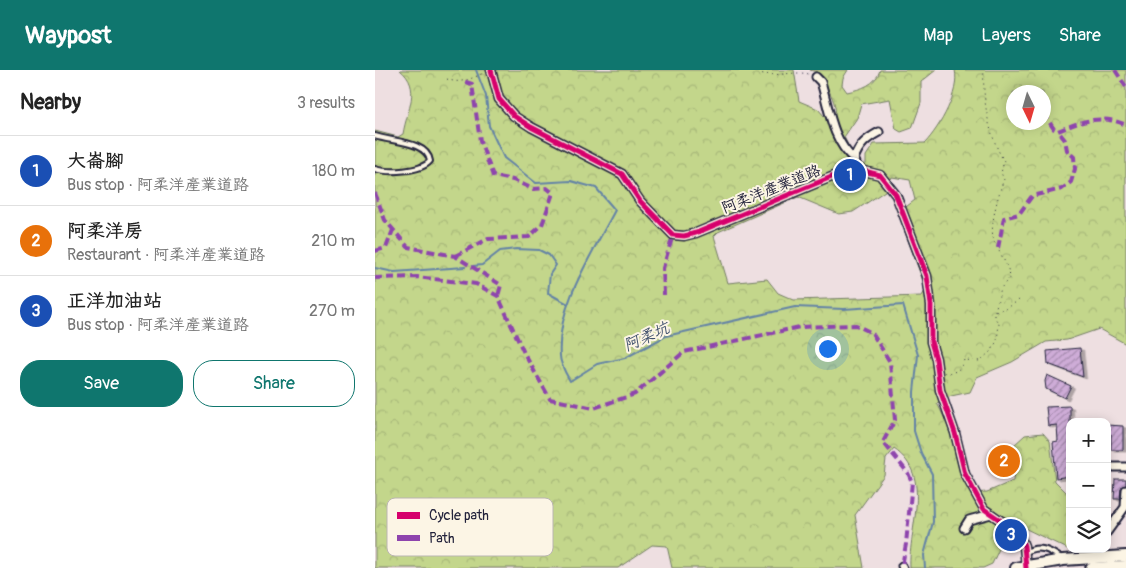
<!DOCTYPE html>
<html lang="en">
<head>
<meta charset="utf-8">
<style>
  :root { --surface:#fff; --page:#f6f6f6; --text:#222; --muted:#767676; --line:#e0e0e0; --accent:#0f766e }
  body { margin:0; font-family:Pangolin,"LXGW WenKai TC",sans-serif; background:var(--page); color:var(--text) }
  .controls { position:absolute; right:15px; bottom:15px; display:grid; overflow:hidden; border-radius:10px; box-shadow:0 2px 12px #0003 }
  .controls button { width:45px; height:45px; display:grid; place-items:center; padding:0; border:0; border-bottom:1px solid var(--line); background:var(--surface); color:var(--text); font:25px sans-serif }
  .compass { position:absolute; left:631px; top:15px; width:45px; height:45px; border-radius:50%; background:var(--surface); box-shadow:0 2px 12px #0003; rotate:175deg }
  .you { position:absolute; left:452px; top:278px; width:18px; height:18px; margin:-12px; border:4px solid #fff; border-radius:50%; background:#1a73e8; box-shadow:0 0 0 8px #1a73e833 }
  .badge { display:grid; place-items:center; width:32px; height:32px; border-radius:50%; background:var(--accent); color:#fff; font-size:16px; font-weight:700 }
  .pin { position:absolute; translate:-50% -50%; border:2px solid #fff; box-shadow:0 1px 5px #0006 }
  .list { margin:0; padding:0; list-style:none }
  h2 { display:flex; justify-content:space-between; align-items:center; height:65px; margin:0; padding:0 20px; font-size:21px }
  h2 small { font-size:16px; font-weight:400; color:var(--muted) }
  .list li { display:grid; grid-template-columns:32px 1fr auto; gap:15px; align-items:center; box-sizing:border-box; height:70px; padding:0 20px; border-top:1px solid var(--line) }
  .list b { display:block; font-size:19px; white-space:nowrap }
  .list p { margin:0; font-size:16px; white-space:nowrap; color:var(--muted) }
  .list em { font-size:16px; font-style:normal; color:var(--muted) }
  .actions { display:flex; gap:10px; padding:15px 20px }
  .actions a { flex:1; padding:11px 0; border:1px solid var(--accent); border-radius:20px; text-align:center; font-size:18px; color:var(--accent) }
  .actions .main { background:var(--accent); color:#fff }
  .icon { flex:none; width:28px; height:28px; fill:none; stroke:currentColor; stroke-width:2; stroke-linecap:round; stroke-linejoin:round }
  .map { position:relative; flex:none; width:751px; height:498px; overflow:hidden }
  header { display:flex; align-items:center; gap:30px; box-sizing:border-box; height:70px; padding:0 25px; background:var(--accent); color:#fff }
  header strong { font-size:24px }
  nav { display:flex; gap:28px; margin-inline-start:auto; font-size:18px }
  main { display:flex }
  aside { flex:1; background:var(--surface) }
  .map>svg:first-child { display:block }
  .forest { fill:url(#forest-crowns); stroke:#727c63; fill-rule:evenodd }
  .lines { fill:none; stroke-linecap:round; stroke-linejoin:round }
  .stream { stroke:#6483a6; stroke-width:2 }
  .building { fill:url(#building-hatch); stroke:#22223b; filter:url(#shadow) }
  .service-casing { stroke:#22223b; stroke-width:8 }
  .minor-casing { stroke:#22223b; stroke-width:11 }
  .secondary-casing { stroke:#22223b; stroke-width:14 }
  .path { stroke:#22223b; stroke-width:1; stroke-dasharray:1 4; stroke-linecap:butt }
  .service { stroke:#fcf5e5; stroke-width:4 }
  .minor { stroke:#fcf5e5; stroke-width:7 }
  .secondary { stroke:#fcf5e5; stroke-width:10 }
  .quiet { stroke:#8e44ad; stroke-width:4; stroke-dasharray:8 4; stroke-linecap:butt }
  .cycleway-casing { stroke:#fcf5e5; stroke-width:8 }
  .cycleway { stroke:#d6006c; stroke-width:5 }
  .labels { text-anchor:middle; stroke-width:4; stroke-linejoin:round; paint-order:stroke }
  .street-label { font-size:15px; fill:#22223b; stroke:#fcf5e5 }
  .water-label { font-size:16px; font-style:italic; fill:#435370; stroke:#fcf5e5 }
  .key { fill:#fcf5e5; stroke:#bbb6b2; stroke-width:1 }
  .key-label { font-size:14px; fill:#22223b }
</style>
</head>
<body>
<header>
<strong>Waypost</strong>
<nav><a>Map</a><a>Layers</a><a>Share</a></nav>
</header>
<main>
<aside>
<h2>Nearby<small>3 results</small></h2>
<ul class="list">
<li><span class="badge" style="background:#1a4fb4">1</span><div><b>大崙腳</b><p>Bus stop · 阿柔洋產業道路</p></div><em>180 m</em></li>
<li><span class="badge" style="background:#e8710a">2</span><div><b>阿柔洋房</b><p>Restaurant · 阿柔洋產業道路</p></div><em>210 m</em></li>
<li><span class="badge" style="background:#1a4fb4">3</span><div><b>正洋加油站</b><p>Bus stop · 阿柔洋產業道路</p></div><em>270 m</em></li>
</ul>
<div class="actions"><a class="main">Save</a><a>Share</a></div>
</aside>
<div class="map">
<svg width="751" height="498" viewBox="0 0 751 498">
  <defs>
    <pattern id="forest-crowns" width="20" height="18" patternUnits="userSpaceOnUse" patternTransform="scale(1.25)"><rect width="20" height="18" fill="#c3d68b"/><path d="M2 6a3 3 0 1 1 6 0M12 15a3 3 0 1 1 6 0" fill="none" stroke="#a7b779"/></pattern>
    <pattern id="building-hatch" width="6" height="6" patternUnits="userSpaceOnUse" patternTransform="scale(1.25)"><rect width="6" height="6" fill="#ceacd7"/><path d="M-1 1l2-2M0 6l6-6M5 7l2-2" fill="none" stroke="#a78cb0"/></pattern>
    <filter id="shadow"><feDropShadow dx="3.5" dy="2" stdDeviation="0" flood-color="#0004"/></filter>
  </defs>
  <rect width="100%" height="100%" fill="#eedfe1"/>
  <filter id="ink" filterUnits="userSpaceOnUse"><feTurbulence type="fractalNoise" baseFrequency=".02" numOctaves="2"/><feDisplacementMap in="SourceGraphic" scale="10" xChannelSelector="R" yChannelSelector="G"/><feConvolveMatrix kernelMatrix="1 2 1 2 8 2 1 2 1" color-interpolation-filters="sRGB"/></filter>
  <g filter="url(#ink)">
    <path class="forest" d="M25 0H419L424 31 443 39 450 47 460 45C463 32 449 12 442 2L435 0H473L468 8 467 15 472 22C486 19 501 15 505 0H561L546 12V33L537 58 526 62 521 59 515 29 486 34 482 48 469 67 474 77 475 94H491V86L499 74 550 73C565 57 585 22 580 0H751V274L724 259 692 270 671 272 637 292 602 307 595 322 576 326 562 333C567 343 572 353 576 363 583 383 581 407 597 423L612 422 638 411 640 391 639 375 650 365 668 363 675 371 680 411 695 426V479H711L699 482 645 456 631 464 617 494 608 498H535C533 458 559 406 519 379L511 389 509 405 480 445 489 498H297L292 476 277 475 243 498H0V61L23 67 28 64C32 39 47 18 25 0ZM638 22H668V52H638ZM517 107 535 110 540 130 523 143 551 219 547 226 419 230 403 223 392 209 353 213 339 166 343 162 423 127 464 144 478 142 510 121Z"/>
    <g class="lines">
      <g class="stream">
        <path d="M101 0 111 26 114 56 129 88 161 113 196 111 221 118 240 140C218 183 181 236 185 286 185 294 191 304 195 311L222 294 250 288 291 266 420 237 469 239 528 235 543 285 539 322V361L546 383 557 404 558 452 549 485 550 498"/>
        <polyline points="98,196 107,195 125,181 141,179 164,180 174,185 181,195 175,204 173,223 193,234"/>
        <polyline points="0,198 19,202 90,197"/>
      </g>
    </g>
    <g class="building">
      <polygon points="705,278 708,307 673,294 672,281"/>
      <polygon points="672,305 696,316 690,328 671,319 670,311"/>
      <polygon points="695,336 695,406 681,408 678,372 683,371 682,355 673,356 671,337"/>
      <polygon points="732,355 748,356 748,380 736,380 736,364 732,364"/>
      <polygon points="630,386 637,396 627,403 620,394"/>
      <polygon points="740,409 751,409 751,415 746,419 745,429 739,429"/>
    </g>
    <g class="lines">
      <g class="service-casing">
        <g id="service">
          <path d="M0 66C17 72 52 71 55 91 46 102 13 103 0 99"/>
          <path d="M650 483C663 474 674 480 686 488"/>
        </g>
      </g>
      <g class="minor-casing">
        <g id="minor">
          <polyline points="116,0 124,29 139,46 156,57 247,104 265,131 298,165 309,166 321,163 471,101 485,100 505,105 521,125 552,206 556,235 556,272 561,289 565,320 580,363 590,404 609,439 644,463 649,476 651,498"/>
          <path d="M441 7 446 12C454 38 457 71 479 89"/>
          <path d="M481 93 479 89C484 75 491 69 504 62"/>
          <polyline points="732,397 751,397"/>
          <polyline points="589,458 594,450 616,444"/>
          <polyline points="732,462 750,437 751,420"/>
          <polyline points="527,496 528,498"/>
        </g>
      </g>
      <g class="secondary-casing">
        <g id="secondary">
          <polyline points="641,498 688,490 751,486"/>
          <polyline points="716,498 751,496"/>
        </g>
      </g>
      <g class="path">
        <path d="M378 0C394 10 416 0 434 4"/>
        <path d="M72 9C85 15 97 8 109 3"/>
        <polyline points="621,241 631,239 644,230"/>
        <path d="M569 303C580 303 585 301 589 290L605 291 616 281 622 271 624 254 620 248V241L626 218 635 207C633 193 622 181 618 167 615 154 624 122 629 109L626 103 629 91C614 67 607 28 609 0"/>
      </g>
      <use href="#service" class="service"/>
      <use href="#minor" class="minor"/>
      <use href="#secondary" class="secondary"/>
      <g class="quiet">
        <polyline points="740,0 751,17"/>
        <path d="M668 43 679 59 683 61C706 51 727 44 751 55"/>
        <polyline points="0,123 10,150 33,177 80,186 126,215 123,226"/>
        <polyline points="623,178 629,148 644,144 657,126 687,119 696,112 700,99 699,87 692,80 690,70 683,61"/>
        <polyline points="0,181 11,178 18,160"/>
        <polyline points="80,186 113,169 154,167 167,155 178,123 172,118 158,119 138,110 118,106 105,71 97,14 88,11"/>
        <polyline points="0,208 42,207 101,214 123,226 149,283 175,329 219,338 260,324 309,282 425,257 481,255 497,263 515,292 520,350 508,372 533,403 537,412 531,474 527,496"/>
        <polyline points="289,225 288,198 298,165"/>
      </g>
      <g class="cycleway-casing">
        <polyline id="cycleway" points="116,0 124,29 139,46 156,57 247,104 265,131 298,165 309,166 321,163 471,101 485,100 505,105 521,125 552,206 556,235 556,272 561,289 565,320 580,363 590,404 609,439 644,463 649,476 651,498"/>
      </g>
      <use href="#cycleway" class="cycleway"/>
    </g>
  </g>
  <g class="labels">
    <g class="street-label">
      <text transform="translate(396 119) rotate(-22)" y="5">阿柔洋產業道路</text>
    </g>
    <g class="water-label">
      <text transform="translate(271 266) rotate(-24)" y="6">阿柔坑</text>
    </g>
  </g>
  <rect x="12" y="428" width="166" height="58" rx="8" class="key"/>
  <rect x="22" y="442" width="23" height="7" fill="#d6006c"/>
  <rect x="22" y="465" width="23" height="6" fill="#8e44ad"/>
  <g class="key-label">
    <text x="54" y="450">Cycle path</text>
    <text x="54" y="473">Path</text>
  </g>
</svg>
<div class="controls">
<button>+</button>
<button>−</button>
<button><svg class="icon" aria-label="layers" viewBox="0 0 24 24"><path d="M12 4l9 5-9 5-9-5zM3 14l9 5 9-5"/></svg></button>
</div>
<svg class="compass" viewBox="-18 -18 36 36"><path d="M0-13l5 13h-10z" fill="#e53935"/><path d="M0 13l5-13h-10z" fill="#767676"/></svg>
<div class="you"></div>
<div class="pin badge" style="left:475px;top:105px;background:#1a4fb4">1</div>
<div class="pin badge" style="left:629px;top:391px;background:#e8710a">2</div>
<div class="pin badge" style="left:636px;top:465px;background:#1a4fb4">3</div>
</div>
</main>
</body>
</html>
